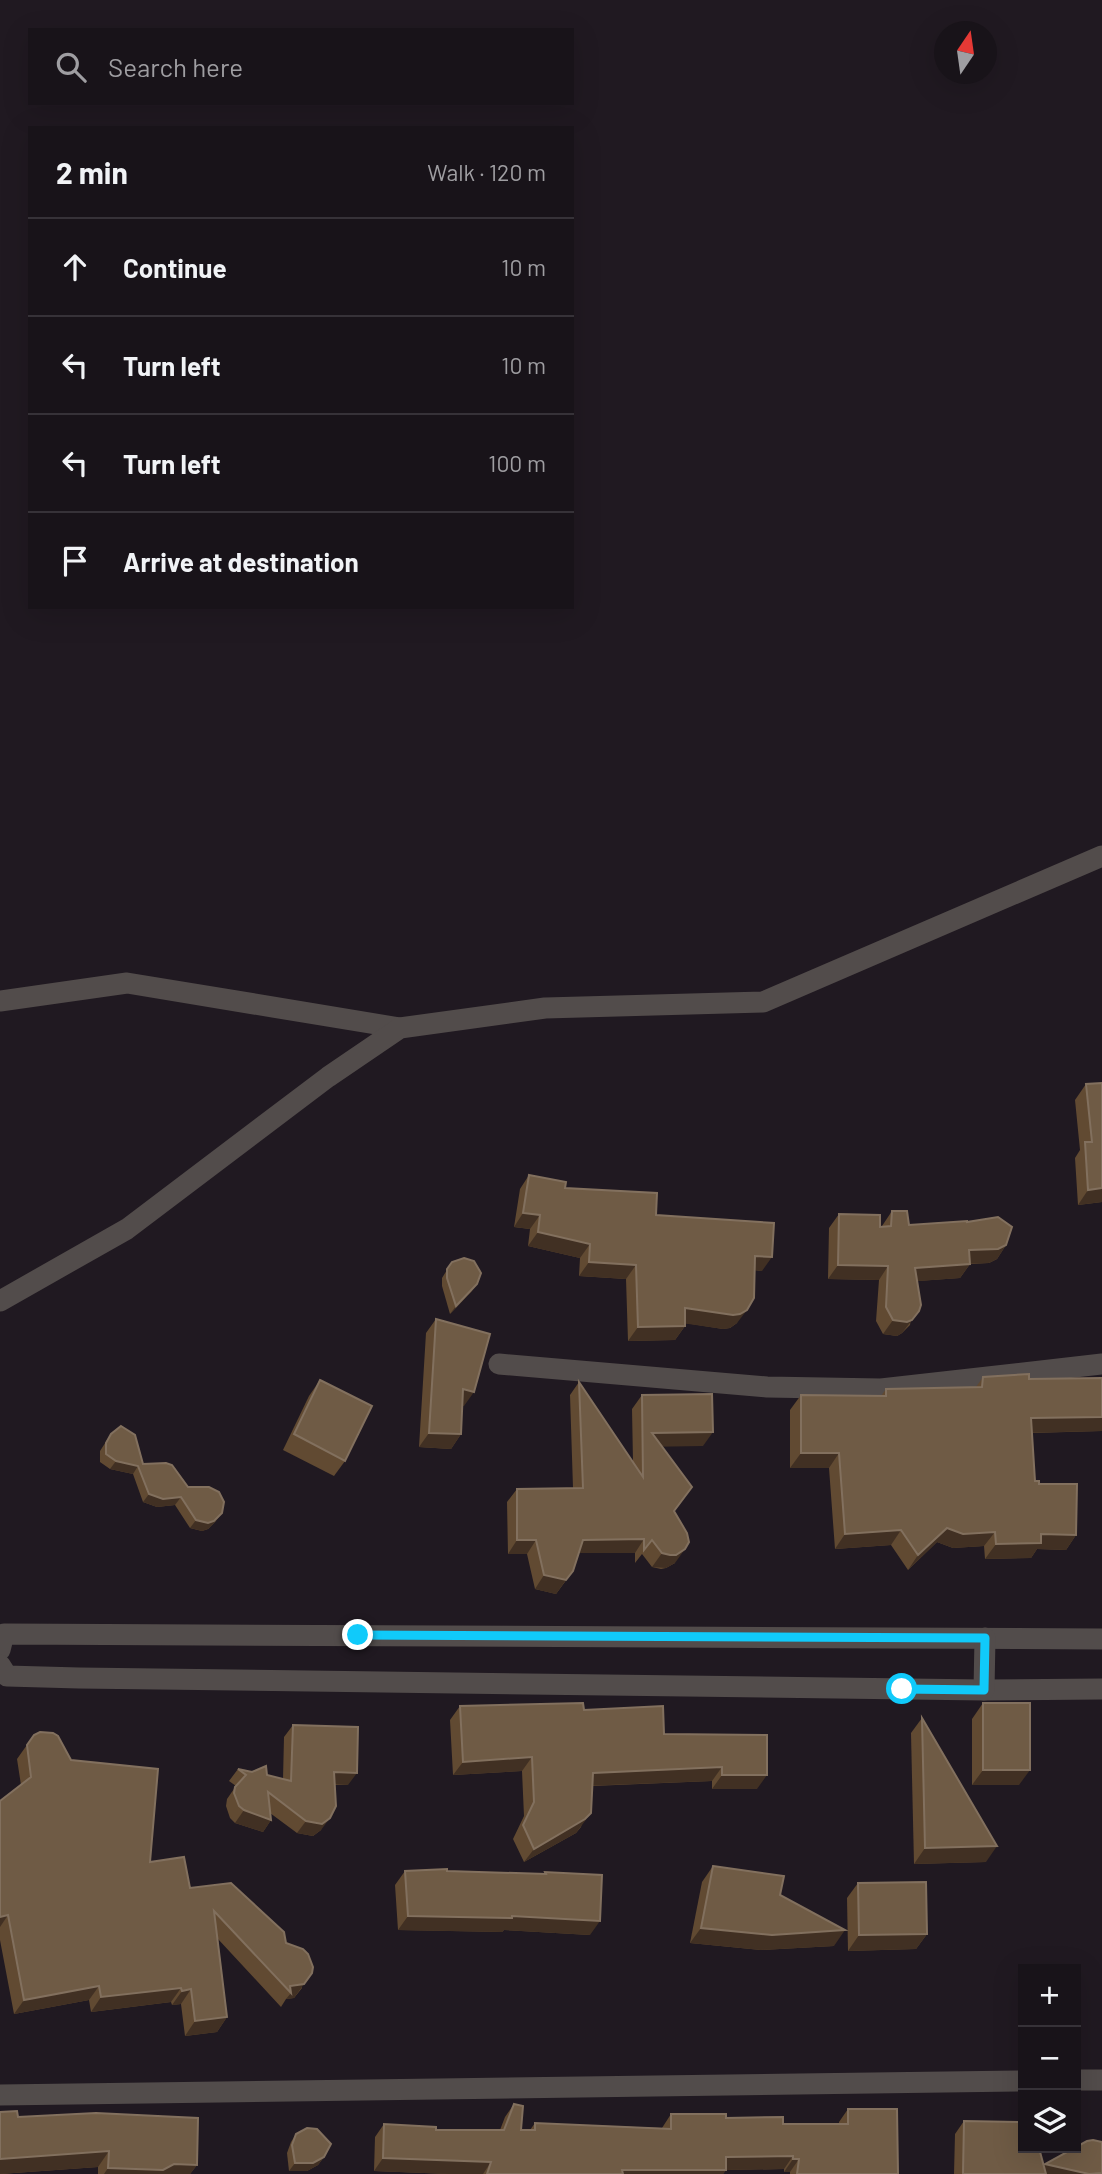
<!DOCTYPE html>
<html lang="en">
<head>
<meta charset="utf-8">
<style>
  :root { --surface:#181319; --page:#252026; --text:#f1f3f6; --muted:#9f9ea2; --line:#363238 }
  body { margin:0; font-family:Barlow,sans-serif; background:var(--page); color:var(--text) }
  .controls { position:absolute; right:21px; bottom:21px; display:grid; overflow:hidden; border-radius:0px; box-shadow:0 7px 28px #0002 }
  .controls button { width:63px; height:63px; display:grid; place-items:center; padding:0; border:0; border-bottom:2px solid var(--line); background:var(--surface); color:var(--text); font:35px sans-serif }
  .compass { position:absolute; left:934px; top:21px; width:63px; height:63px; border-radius:50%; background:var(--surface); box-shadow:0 7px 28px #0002; rotate:13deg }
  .stop { position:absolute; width:21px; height:21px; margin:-16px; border:5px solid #10cafa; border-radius:50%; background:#fff }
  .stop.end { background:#10cafa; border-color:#fff; box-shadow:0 2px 7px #0008 }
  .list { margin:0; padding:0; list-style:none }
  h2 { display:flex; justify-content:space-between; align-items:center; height:91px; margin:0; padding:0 28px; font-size:30px }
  h2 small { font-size:23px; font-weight:400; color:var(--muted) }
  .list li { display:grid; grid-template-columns:46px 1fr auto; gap:21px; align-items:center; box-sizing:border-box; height:98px; padding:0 28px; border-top:2px solid var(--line) }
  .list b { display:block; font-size:26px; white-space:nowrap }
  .list em { font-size:23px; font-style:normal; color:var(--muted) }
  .icon { flex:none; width:38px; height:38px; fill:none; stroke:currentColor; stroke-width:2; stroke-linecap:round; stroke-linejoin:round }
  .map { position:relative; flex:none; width:1102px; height:2174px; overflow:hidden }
  .search { position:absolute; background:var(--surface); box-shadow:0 7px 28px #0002; left:28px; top:28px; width:546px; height:77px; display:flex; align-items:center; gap:18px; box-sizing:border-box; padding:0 24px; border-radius:0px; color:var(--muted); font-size:26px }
  .panel { position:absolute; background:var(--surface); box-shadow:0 7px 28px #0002; left:28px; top:126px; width:546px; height:483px; border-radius:0px }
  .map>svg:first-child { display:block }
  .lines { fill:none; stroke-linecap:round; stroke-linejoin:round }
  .minor { stroke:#524c4b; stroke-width:21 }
  .wall { fill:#614a32 }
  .shaded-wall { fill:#413023 }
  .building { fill:#6f5b45; stroke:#82705e; stroke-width:2 }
  .route { stroke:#10cafa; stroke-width:9 }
</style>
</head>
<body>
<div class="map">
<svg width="1102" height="2174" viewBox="0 0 1102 2174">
  <rect width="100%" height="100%" fill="#201921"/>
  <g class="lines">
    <g class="minor">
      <polyline points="0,1001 127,983 400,1028"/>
      <polyline points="0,1301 127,1229 328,1077 400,1028 545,1008 763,1002 1102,856"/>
      <polyline points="499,1364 767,1387 881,1389 1102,1364"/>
      <polyline points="0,1650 4,1634 1102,1639"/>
      <polyline points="0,1665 7,1676 79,1678 984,1690 1102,1689"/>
      <polyline points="984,1690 985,1638"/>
      <polyline points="1076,2080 1102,2080"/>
      <polyline points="0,2095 1023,2081"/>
    </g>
  </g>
  <g class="wall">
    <polygon points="1086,1084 1102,1202 1078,1205 1075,1158 1080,1150 1075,1100"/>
    <polygon points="529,1175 565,1188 656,1215 762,1271 754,1270 737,1323 730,1328 723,1329 685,1323 685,1326 675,1340 628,1341 626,1279 579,1276 580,1258 528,1246 530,1229 514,1227 520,1189"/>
    <polygon points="892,1211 909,1225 967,1222 1006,1245 997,1259 989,1263 970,1264 960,1278 917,1281 910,1325 902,1333 897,1336 883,1334 876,1321 879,1280 828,1279 829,1228 839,1214 880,1227 882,1226"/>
    <polygon points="452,1262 477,1284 471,1292 450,1314 442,1286 442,1278"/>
    <polygon points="436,1319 464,1406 462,1405 461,1434 451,1449 419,1447 426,1333"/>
    <polygon points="983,1377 1029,1379 1102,1378 1102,1431 1032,1433 1035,1481 1039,1484 1076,1535 1066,1550 1037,1549 1031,1558 985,1559 984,1546 953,1548 937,1542 908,1570 891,1545 835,1549 829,1468 790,1468 790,1410 801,1395 881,1396 886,1389 976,1387"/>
    <polygon points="320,1380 345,1461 334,1476 283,1450 309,1396"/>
    <polygon points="579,1382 633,1462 632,1409 642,1395 703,1446 661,1446 674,1512 675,1563 666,1568 661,1569 652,1567 642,1554 635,1563 635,1553 579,1553 573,1571 556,1594 535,1589 527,1554 508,1554 507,1502 517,1489 573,1488 570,1395"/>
    <polygon points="111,1434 143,1464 188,1487 216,1521 208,1529 202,1531 190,1528 175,1505 157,1507 143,1502 133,1474 110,1469 100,1462 100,1451"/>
    <polygon points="983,1703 1019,1785 972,1785 972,1719"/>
    <polygon points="460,1706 584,1710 664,1734 757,1789 712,1789 712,1781 592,1786 581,1827 576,1833 524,1862 513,1839 524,1816 522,1771 453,1775 450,1720"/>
    <polygon points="922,1718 986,1862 914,1864 911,1733"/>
    <polygon points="293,1725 348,1785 335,1785 321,1830 313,1836 297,1833 270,1813 271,1820 263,1832 235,1823 230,1818 226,1806 227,1799 236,1786 229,1781 238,1769 283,1779 284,1737"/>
    <polygon points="34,1735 71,1760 150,1862 190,1888 286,1943 302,1988 294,1998 286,1999 281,2007 218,1939 227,2017 217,2032 185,2036 181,2004 172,2005 171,2002 91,2012 89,2000 14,2014 0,1940 0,1801 21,1785 17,1759"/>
    <polygon points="713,1866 780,1895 834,1946 761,1950 690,1943 702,1882"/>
    <polygon points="405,1871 543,1874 545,1872 590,1935 504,1930 502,1932 398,1930 395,1885"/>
    <polygon points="858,1883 927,1934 916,1949 848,1951 847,1898"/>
    <polygon points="514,2104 521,2130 530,2130 535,2123 662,2128 671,2114 726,2118 783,2124 839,2124 839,2122 848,2109 898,2174 790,2174 790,2172 784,2172 784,2169 726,2170 723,2174 449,2174 374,2171 375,2137 384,2124 436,2130 500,2130 505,2117"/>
    <polygon points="0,2112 18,2117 197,2165 190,2174 98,2174 98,2167 0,2174"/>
    <polygon points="964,2121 1044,2166 1102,2174 954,2174 955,2134"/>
    <polygon points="296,2134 324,2157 318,2165 307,2171 289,2171 287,2153 291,2142"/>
  </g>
  <g class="shaded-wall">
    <polygon points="1102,1188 1102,1202 1078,1205 1088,1190"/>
    <polygon points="523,1213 540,1215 530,1229 514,1227"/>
    <polygon points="538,1232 590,1244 580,1258 528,1246"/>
    <polygon points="1006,1245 997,1259 989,1263 959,1264 969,1250"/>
    <polygon points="755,1256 772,1257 762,1271 745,1269"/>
    <polygon points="589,1262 636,1265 626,1279 579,1276"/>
    <polygon points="970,1264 960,1278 906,1282 915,1268"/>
    <polygon points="838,1265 888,1266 879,1280 828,1279"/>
    <polygon points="477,1284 471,1292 450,1314 456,1306"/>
    <polygon points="685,1308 747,1310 737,1323 730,1328 723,1329 675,1322"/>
    <polygon points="919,1311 902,1333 897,1336 883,1334 893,1320"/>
    <polygon points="685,1326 675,1340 628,1341 638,1327"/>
    <polygon points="463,1389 474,1392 464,1406 453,1403"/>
    <polygon points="1102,1417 1102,1431 1021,1433 1031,1418"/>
    <polygon points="713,1432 703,1446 642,1447 652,1433"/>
    <polygon points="429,1433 461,1434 451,1449 419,1447"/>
    <polygon points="801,1453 839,1453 829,1468 790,1468"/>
    <polygon points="116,1461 138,1466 133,1474 110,1469"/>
    <polygon points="149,1494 181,1497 175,1505 157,1507 143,1502"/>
    <polygon points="222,1513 216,1521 208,1529 202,1531 190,1528 196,1520"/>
    <polygon points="947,1528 995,1532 984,1546 953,1548 937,1542 908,1570 918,1555"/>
    <polygon points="901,1530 891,1545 835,1549 845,1534"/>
    <polygon points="1041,1534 1076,1535 1066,1550 1037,1549 1031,1558 985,1559 996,1544"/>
    <polygon points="644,1539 635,1553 574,1553 583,1540"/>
    <polygon points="517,1540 536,1540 527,1554 508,1554"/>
    <polygon points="685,1549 675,1563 666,1568 652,1567 662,1553"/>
    <polygon points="544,1575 566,1580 556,1594 535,1589"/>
    <polygon points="532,1757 522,1771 453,1775 463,1762"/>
    <polygon points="722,1767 712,1781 583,1786 593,1773"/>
    <polygon points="983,1770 1030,1770 1019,1785 972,1785"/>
    <polygon points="334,1772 357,1773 348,1785 325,1784"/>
    <polygon points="722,1775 767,1775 757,1789 712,1789"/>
    <polygon points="244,1810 271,1820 263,1832 235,1823"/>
    <polygon points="591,1813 576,1833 524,1862 534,1849"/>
    <polygon points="330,1818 321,1830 313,1836 297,1833 306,1821"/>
    <polygon points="997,1846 986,1862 914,1864 925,1848"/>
    <polygon points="8,1915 0,1927 0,1917"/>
    <polygon points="408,1916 512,1916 600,1921 590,1935 504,1930 502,1932 398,1930"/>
    <polygon points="701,1928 845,1930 834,1946 761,1950 690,1943"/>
    <polygon points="927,1934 916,1949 848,1951 859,1935"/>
    <polygon points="312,1973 294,1998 286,1999 291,1993 290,1986"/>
    <polygon points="99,1986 89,2000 14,2014 24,2000"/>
    <polygon points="181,1988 171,2002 91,2012 101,1997"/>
    <polygon points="191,1989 181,2004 172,2005 182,1991"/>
    <polygon points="227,2017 217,2032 185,2036 195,2021"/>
    <polygon points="109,2151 98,2167 0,2174 0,2159"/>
    <polygon points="793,2156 784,2169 726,2170 723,2174 619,2174 622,2170 726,2157"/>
    <polygon points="324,2157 318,2165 307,2171 289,2171 295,2163"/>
    <polygon points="383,2158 491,2162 483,2174 449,2174 374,2171"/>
    <polygon points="793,2159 799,2159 790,2172 784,2172"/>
    <polygon points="174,2164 197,2165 190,2174 104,2174 108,2168"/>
    <polygon points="1045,2164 1089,2174 1038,2174"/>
  </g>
  <g class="building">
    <polygon points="1102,1083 1102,1188 1088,1190 1085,1142 1092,1142 1086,1084"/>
    <polygon points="529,1175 566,1182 565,1188 657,1193 656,1215 774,1223 772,1257 755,1256 754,1298 747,1310 740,1314 733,1315 685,1308 685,1326 638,1327 636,1265 589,1262 590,1244 538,1232 540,1215 523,1213"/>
    <polygon points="892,1211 907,1211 909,1225 967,1221 967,1222 998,1217 1012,1227 1006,1245 998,1249 969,1250 970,1264 915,1268 921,1305 919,1311 912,1320 907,1322 893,1320 886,1307 888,1266 838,1265 839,1214 880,1215 880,1227 891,1226"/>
    <polygon points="464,1258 474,1261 481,1273 477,1284 456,1306 447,1278 447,1269 452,1262"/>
    <polygon points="436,1319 490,1334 474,1392 463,1389 461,1434 429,1433"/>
    <polygon points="1029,1374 1029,1379 1102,1378 1102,1417 1031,1418 1035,1481 1039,1481 1039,1484 1077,1484 1076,1535 1041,1534 1041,1543 996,1544 995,1532 963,1534 947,1528 918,1555 901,1530 845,1534 839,1453 801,1453 801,1395 886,1396 886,1389 982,1387 983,1377"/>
    <polygon points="320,1380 372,1406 345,1461 294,1434"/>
    <polygon points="579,1382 643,1477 642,1395 712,1394 713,1432 652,1433 692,1487 674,1511 687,1533 689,1542 685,1549 676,1555 670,1555 662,1553 652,1540 644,1550 644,1539 583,1540 573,1571 566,1580 544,1575 536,1540 517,1540 517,1489 583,1488"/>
    <polygon points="121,1426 135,1435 143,1464 166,1463 172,1465 188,1487 209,1487 219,1492 224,1502 222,1513 214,1521 208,1523 196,1520 181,1497 163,1499 149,1494 138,1466 116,1461 106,1454 106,1443 111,1434"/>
    <polygon points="583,1703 584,1710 663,1706 664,1734 767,1735 767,1775 722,1775 722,1767 593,1773 591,1813 585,1819 534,1849 523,1825 534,1802 532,1757 463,1762 460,1706"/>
    <rect x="983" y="1703" width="47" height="67"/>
    <polygon points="922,1718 997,1846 925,1848"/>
    <polygon points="293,1725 358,1727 357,1773 334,1772 336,1806 330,1818 322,1824 306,1821 268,1792 271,1820 244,1810 239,1806 234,1793 235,1787 246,1775 238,1769 252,1772 266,1766 267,1775 291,1781"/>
    <polygon points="40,1732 53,1733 58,1736 71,1760 158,1769 150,1862 184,1857 190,1888 231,1883 284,1932 286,1943 303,1949 308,1954 313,1967 312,1973 304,1984 290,1986 291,1993 214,1911 227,2017 195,2021 191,1989 182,1991 181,1988 101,1997 99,1986 24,2000 8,1915 0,1917 0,1801 31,1777 27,1745 34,1735"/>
    <polygon points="713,1866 784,1876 780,1895 845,1930 772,1935 701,1928"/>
    <polygon points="447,1869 447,1871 546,1874 545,1872 602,1875 600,1921 512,1916 512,1918 408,1916 405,1871"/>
    <polygon points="926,1882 927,1934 859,1935 858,1883"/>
    <polygon points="514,2104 523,2106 521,2130 535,2130 535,2123 671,2129 671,2114 726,2114 726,2118 783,2117 783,2124 848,2124 848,2109 897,2109 898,2174 797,2174 799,2159 793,2159 793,2156 726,2157 726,2170 622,2170 623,2174 487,2174 491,2162 383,2158 384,2124 436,2127 436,2130 504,2130"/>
    <polygon points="17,2111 18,2117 96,2113 198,2118 197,2165 174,2164 163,2170 108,2168 109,2151 0,2159 0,2112"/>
    <polygon points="964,2121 1023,2122 1023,2148 1039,2148 1046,2174 963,2174"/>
    <polygon points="307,2128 317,2129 331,2144 324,2157 313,2163 295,2163 292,2145 296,2134"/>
    <polygon points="1093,2140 1102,2142 1102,2173 1089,2174 1045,2164 1087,2141"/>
  </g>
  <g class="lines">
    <polyline class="route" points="358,1635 985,1638 984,1690 902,1689"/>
  </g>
</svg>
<div class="controls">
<button>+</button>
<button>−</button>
<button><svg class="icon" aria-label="layers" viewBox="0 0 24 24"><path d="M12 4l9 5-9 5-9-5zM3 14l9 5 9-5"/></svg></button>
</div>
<svg class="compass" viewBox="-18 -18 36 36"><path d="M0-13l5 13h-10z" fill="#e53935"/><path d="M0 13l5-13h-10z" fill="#9f9ea2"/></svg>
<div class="stop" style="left:902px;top:1689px"></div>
<div class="stop end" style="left:358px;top:1635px"></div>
<div class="search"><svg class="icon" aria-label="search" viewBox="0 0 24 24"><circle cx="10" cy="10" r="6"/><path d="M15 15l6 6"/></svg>Search here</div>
<section class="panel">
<h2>2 min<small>Walk · 120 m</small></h2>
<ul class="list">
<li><svg class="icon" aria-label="ahead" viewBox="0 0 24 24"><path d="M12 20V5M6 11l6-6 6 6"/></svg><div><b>Continue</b></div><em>10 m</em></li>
<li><svg class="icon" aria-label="left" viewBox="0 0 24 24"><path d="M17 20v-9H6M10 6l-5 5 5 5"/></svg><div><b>Turn left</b></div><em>10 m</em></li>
<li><svg class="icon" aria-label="left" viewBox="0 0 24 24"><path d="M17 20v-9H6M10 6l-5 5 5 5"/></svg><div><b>Turn left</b></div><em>100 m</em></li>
<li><svg class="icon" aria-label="arrive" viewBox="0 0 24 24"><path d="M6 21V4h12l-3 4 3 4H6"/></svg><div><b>Arrive at destination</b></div></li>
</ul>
</section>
</div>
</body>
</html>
